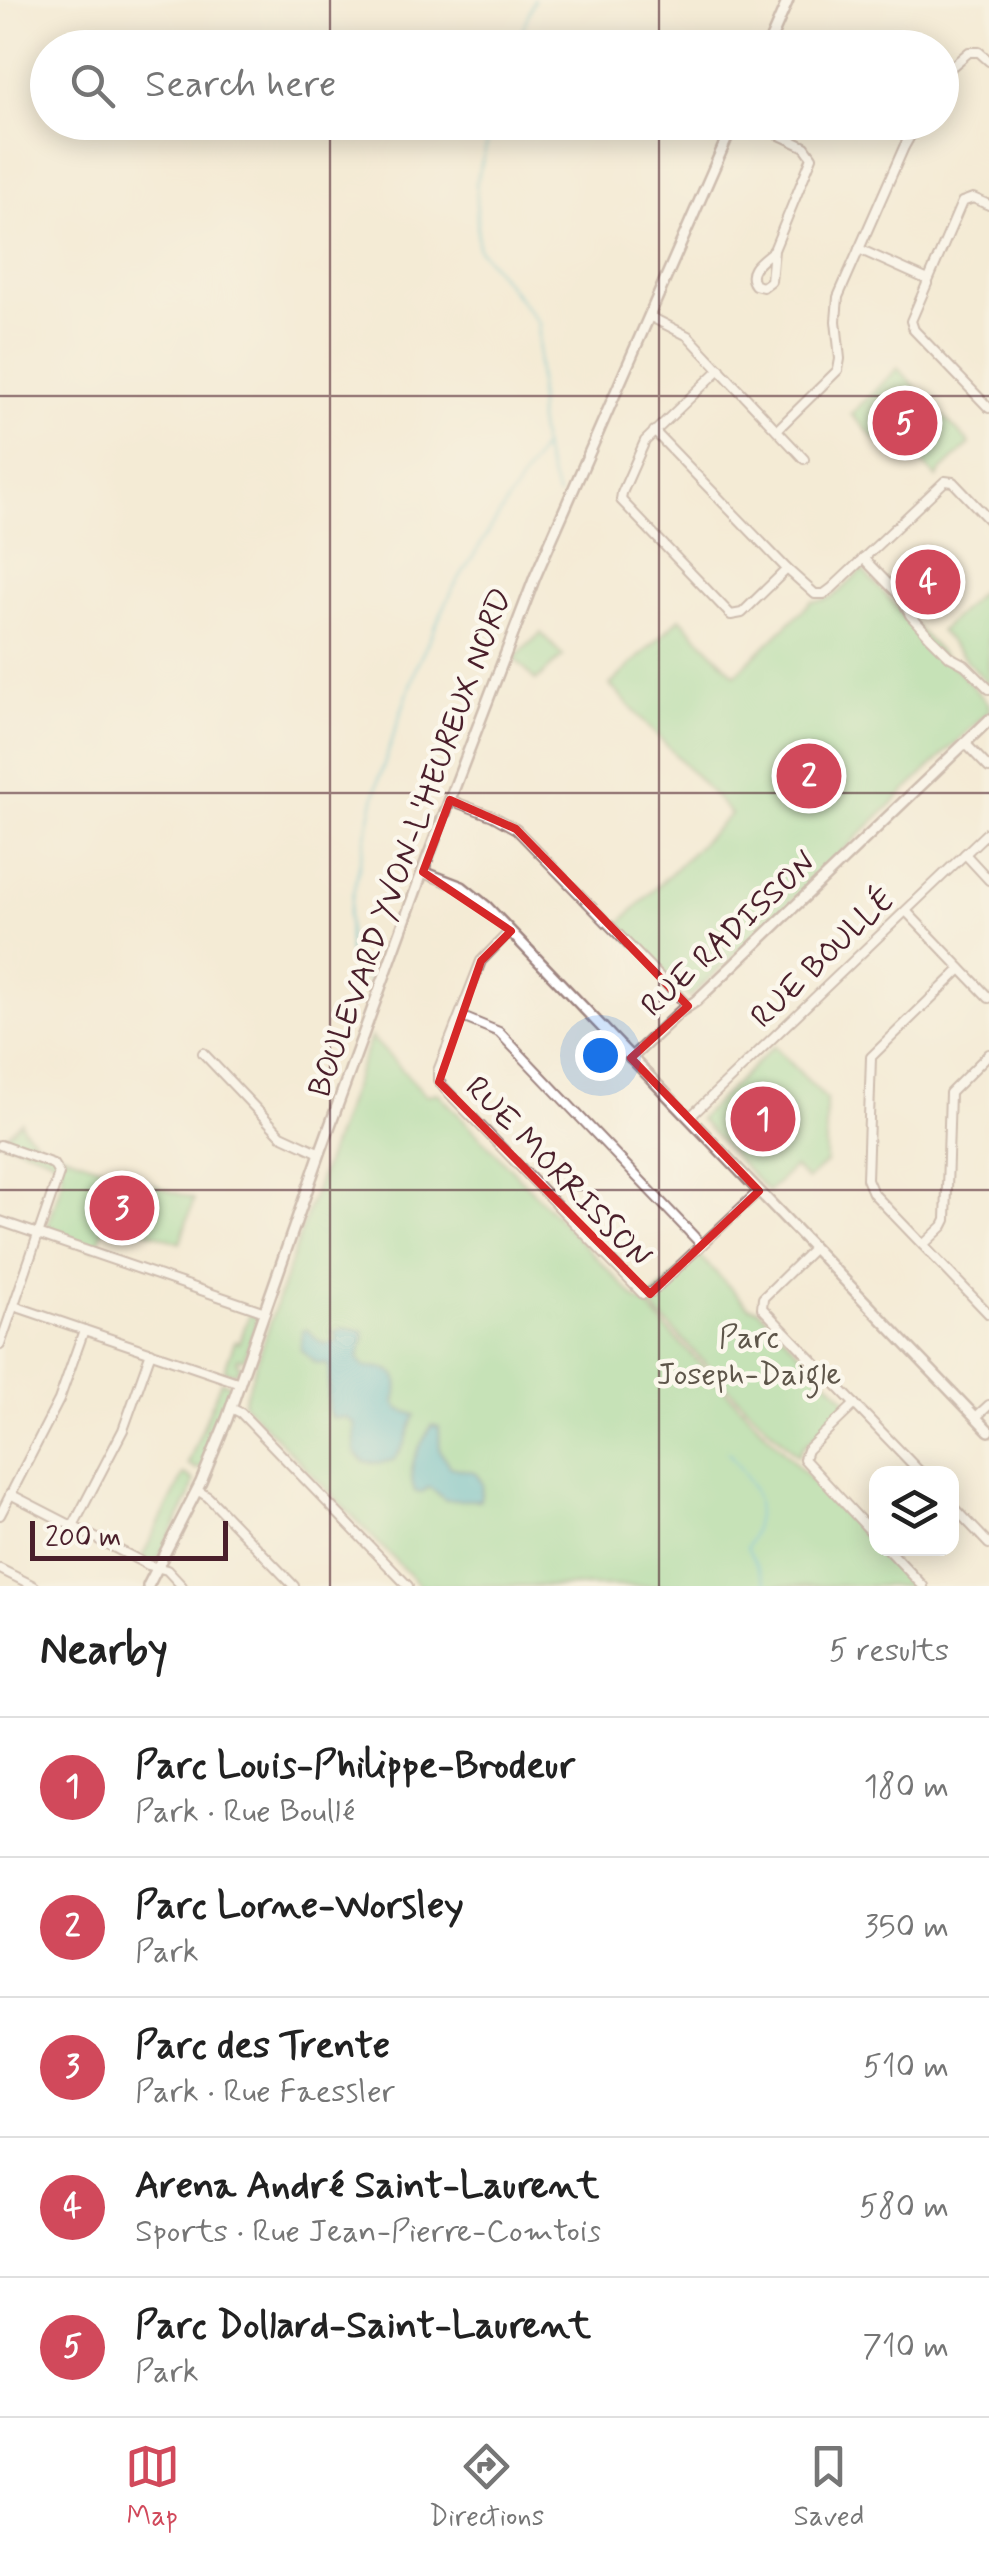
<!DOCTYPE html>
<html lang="en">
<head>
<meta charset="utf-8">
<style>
  :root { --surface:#fff; --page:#f2f2f2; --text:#222; --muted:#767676; --line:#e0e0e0; --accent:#d1495b }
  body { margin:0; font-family:Mynerve,sans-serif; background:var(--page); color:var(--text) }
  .controls { position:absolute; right:30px; bottom:30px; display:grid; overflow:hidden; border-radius:20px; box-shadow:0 5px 25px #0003 }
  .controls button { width:90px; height:90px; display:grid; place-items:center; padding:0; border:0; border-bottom:2px solid var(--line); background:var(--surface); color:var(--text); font:50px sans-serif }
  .scale { position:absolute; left:30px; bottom:25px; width:198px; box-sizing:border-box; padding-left:10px; border:5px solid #4a1f2b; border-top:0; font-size:28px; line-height:35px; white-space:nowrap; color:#4a1f2b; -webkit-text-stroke:8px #fbf7ec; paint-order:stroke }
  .you { position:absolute; left:600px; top:1055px; width:35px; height:35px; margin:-25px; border:8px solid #fff; border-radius:50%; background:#1a73e8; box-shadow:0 0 0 15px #1a73e833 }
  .badge { display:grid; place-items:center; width:65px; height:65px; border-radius:50%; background:var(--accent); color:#fff; font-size:32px; font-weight:700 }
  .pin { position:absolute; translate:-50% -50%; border:5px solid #fff; box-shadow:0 2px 10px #0006 }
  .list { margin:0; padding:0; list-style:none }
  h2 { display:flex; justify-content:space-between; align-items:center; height:130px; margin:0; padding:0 40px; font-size:42px }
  h2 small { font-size:32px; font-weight:400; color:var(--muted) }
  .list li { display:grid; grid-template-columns:65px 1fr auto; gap:30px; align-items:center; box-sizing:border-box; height:140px; padding:0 40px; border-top:2px solid var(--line) }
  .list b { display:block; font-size:38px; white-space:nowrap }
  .list p { margin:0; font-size:32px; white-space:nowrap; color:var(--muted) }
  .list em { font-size:32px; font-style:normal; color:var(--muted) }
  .icon { flex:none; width:55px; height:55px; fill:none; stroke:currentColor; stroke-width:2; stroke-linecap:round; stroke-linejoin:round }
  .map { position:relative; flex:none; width:989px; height:1586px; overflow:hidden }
  .search { position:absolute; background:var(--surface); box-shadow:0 5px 25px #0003; left:30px; right:30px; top:30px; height:110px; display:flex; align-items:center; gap:25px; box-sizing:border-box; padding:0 35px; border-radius:55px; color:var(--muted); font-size:38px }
  .sheet { height:830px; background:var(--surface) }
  nav { display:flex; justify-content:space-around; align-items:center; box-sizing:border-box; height:140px; border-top:2px solid var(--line); background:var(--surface); font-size:28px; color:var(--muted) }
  nav a { display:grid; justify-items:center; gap:5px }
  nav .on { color:var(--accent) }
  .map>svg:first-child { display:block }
  .green { fill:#8ed793; stroke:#6c7b5f; stroke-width:2.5 }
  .water { fill:#4ab6c5; stroke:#4a6a78; stroke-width:2.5 }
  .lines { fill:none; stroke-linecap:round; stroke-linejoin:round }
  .stream { stroke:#4ab6c5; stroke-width:2.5 }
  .minor-casing { stroke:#9f8580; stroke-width:12 }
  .tertiary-casing { stroke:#9f8580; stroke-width:14 }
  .minor { stroke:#fff; stroke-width:8 }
  .tertiary { stroke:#fff; stroke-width:9 }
  .marked { fill:none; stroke:#d62828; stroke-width:8; stroke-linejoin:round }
  .grid { fill:none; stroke:#4a1f2b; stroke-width:2.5; stroke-opacity:0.55 }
  .labels { text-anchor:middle; stroke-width:9; stroke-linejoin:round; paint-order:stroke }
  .street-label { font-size:32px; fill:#4a1f2b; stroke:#fbf7ec }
  .park-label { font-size:32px; fill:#5e564a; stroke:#fbf7ec }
</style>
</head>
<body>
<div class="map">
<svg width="989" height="1586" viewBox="0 0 989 1586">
  <rect width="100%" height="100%" fill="#fbf7ec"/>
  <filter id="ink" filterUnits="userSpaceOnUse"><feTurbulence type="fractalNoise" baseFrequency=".01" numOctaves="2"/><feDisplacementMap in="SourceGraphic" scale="20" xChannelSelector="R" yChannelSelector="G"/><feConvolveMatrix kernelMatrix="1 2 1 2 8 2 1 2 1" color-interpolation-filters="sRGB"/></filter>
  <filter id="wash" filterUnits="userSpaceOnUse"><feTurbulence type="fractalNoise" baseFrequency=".0048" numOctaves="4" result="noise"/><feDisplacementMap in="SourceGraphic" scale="40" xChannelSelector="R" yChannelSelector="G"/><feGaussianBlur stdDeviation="2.25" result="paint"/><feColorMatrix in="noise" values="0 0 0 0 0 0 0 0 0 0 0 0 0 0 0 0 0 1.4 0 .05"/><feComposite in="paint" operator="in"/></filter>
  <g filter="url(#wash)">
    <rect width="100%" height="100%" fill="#f4ebd5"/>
    <g class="green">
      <polygon points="898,368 970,444 940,472 937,478 892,432 879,443 851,414"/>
      <path d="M862 570 989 704V711L689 998 618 925 731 814 610 685 680 618 735 675 812 601C834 603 847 584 862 570Z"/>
      <polygon points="989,584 989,685 940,631"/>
      <polygon points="541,633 563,656 536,681 514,658"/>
      <polygon points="371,1037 426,1095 438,1093 637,1300 648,1306 666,1328 912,1586 420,1586 243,1403 307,1213"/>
      <polygon points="774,1046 826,1099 826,1163 807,1180 794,1167 768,1192 699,1119"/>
      <path d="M21 1121 23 1128 41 1146 194 1199 180 1243 108 1217 96 1249 49 1232 47 1227C73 1152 69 1166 1 1140Z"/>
      <polygon points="698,1254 749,1307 758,1309 848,1401 847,1405 801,1449 798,1456 749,1409 660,1316 648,1299 654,1297"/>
      <polygon points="250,1313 255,1316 256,1323 244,1359 238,1358 237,1363 240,1365 237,1373 224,1371 235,1341 239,1343"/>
      <polygon points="221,1381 231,1385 233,1392 203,1466 197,1469 188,1464"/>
      <polygon points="184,1474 194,1481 190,1496 158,1559 152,1562 142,1557"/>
    </g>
    <g class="water">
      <path d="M344 1328 363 1331 364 1339 358 1358 364 1367C394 1368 403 1371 395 1403L399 1409 415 1415 405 1443 394 1460 381 1463 364 1462 355 1452V1424L347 1418H331L328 1410 329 1365 315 1362 301 1350 302 1331 306 1329C317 1336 321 1350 336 1341V1336L332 1332Z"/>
      <path d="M432 1425 439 1427 440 1451 450 1467 475 1472 483 1484 480 1500H445L429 1487 421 1493 415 1492C405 1466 419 1448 432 1425Z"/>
    </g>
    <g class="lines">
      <g class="stream">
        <polyline points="515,48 534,0"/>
        <polyline points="493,122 476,183 478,248 539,323 538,421 544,457 558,496"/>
        <polyline points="372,986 349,953 348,916 378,782 417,665 455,585 543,446"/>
        <path d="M728 1452C757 1491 767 1499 747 1548L768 1586"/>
      </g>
    </g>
  </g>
  <g filter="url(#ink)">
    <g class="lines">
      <g class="minor-casing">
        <g id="minor">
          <polyline points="942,82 949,69 969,52 979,52 989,61"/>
          <path d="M752 122 805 147 812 157 774 250 771 281 763 287 755 285C744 270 763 260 774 250"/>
          <polyline points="989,205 973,198 962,202 911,321 914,330 989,408"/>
          <polyline points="859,249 928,280"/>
          <polyline points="649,316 688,336 804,459"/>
          <polyline points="720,369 645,441 622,493 621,500 731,615 742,613 787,569"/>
          <polyline points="777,430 838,370 840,359 836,321 838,297 904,147 918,122"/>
          <polyline points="654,431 787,569 815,594 824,594 832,588 945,481 953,482 989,520"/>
          <polyline points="863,558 900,596 910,615 931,638 950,657 965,665 989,689"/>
          <polyline points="965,743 989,768"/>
          <polyline points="450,800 493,816 516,829 688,1006"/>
          <polyline points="965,854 989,880"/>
          <polyline points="906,911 989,998"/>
          <polyline points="510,931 481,961 438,1071 438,1080 444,1088 643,1294 652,1292 759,1191"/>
          <polyline points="961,969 871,1057 867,1179 873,1193 989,1314"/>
          <polyline points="460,1016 499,1032 701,1244"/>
          <polyline points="203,1053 281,1135 320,1153"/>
          <polyline points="689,1118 989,831"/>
          <polyline points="0,1145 53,1164 59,1174 0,1345"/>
          <polyline points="0,1221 265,1312"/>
          <polyline points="923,1245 943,1226 946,1220 950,1093 989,1054"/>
          <polyline points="814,1248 763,1298 762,1308 922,1474"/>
          <polyline points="14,1306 240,1383"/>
          <polyline points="855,1404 807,1450 804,1459 876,1537"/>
          <polyline points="231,1408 241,1413 408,1586"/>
          <polyline points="976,1417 989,1405"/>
          <polyline points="197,1490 208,1497 294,1586"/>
          <polyline points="10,1494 148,1565 167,1570 182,1586"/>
          <polyline points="952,1505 989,1544"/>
          <polyline points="0,1515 59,1400 84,1330"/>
          <polyline points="73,1526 123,1430 151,1352"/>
          <polyline points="887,1548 923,1586"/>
          <polyline points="0,1569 34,1586"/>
        </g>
      </g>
      <g class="tertiary-casing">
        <g id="tertiary">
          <polyline points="767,48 788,0"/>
          <polyline points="423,872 462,887 487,907 989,1431"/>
          <polyline points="631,1058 681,1011 696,1001 989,720"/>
          <polyline points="148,1586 201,1482 227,1419 320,1153 426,862 535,577 734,122"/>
        </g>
      </g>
      <use href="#minor" class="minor"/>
      <use href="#tertiary" class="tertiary"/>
    </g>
  </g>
  <path d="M0 0H989V1586H0ZM450 800 516 829 688 1006 631 1058 759 1191 650 1294 439 1082 481 961 511 931 423 872Z" fill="#f4ebd5" fill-opacity=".55" fill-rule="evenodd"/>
  <path class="marked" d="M450 800 516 829 688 1006 631 1058 759 1191 650 1294 439 1082 481 961 511 931 423 872Z"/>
  <path class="grid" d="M330 0V48M659 0V48M330 122V1586M659 122V1586M0 396H989M0 793H989M0 1190H989"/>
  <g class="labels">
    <g class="street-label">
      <text transform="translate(409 842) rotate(-70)" y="11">BOULEVARD YVON-L'HEUREUX NORD</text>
      <text transform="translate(728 933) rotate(-43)" y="11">RUE RADISSON</text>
      <text transform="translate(822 957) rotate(-44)" y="11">RUE BOULLÉ</text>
      <text transform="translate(559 1171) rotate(46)" y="11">RUE MORRISSON</text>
    </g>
    <g class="park-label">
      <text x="749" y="1347">Parc<tspan x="749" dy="37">Joseph-Daigle</tspan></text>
    </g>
  </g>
</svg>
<div class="controls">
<button><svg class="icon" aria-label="layers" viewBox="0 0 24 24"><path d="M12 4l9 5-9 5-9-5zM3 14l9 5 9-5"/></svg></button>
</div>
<div class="scale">200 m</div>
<div class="you"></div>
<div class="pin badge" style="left:763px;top:1119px">1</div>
<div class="pin badge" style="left:809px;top:776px">2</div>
<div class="pin badge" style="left:122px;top:1208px">3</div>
<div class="pin badge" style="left:928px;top:582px">4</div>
<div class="pin badge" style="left:905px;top:423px">5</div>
<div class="search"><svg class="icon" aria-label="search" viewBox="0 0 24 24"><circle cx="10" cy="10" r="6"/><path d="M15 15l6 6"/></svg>Search here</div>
</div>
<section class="sheet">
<h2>Nearby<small>5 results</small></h2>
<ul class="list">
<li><span class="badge">1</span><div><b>Parc Louis-Philippe-Brodeur</b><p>Park · Rue Boullé</p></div><em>180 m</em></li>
<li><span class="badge">2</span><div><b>Parc Lorne-Worsley</b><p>Park</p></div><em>350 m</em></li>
<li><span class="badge">3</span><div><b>Parc des Trente</b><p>Park · Rue Faessler</p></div><em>510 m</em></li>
<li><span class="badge">4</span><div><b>Arena André Saint-Laurent</b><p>Sports · Rue Jean-Pierre-Comtois</p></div><em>580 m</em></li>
<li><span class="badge">5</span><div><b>Parc Dollard-Saint-Laurent</b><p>Park</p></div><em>710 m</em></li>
</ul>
</section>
<nav>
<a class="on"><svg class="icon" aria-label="map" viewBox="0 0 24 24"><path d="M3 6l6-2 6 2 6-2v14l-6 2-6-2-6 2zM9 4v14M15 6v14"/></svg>Map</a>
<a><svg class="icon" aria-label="directions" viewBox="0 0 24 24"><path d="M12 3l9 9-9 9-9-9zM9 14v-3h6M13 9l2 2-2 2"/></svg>Directions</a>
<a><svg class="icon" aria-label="saved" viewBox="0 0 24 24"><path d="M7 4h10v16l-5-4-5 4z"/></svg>Saved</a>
</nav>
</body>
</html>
